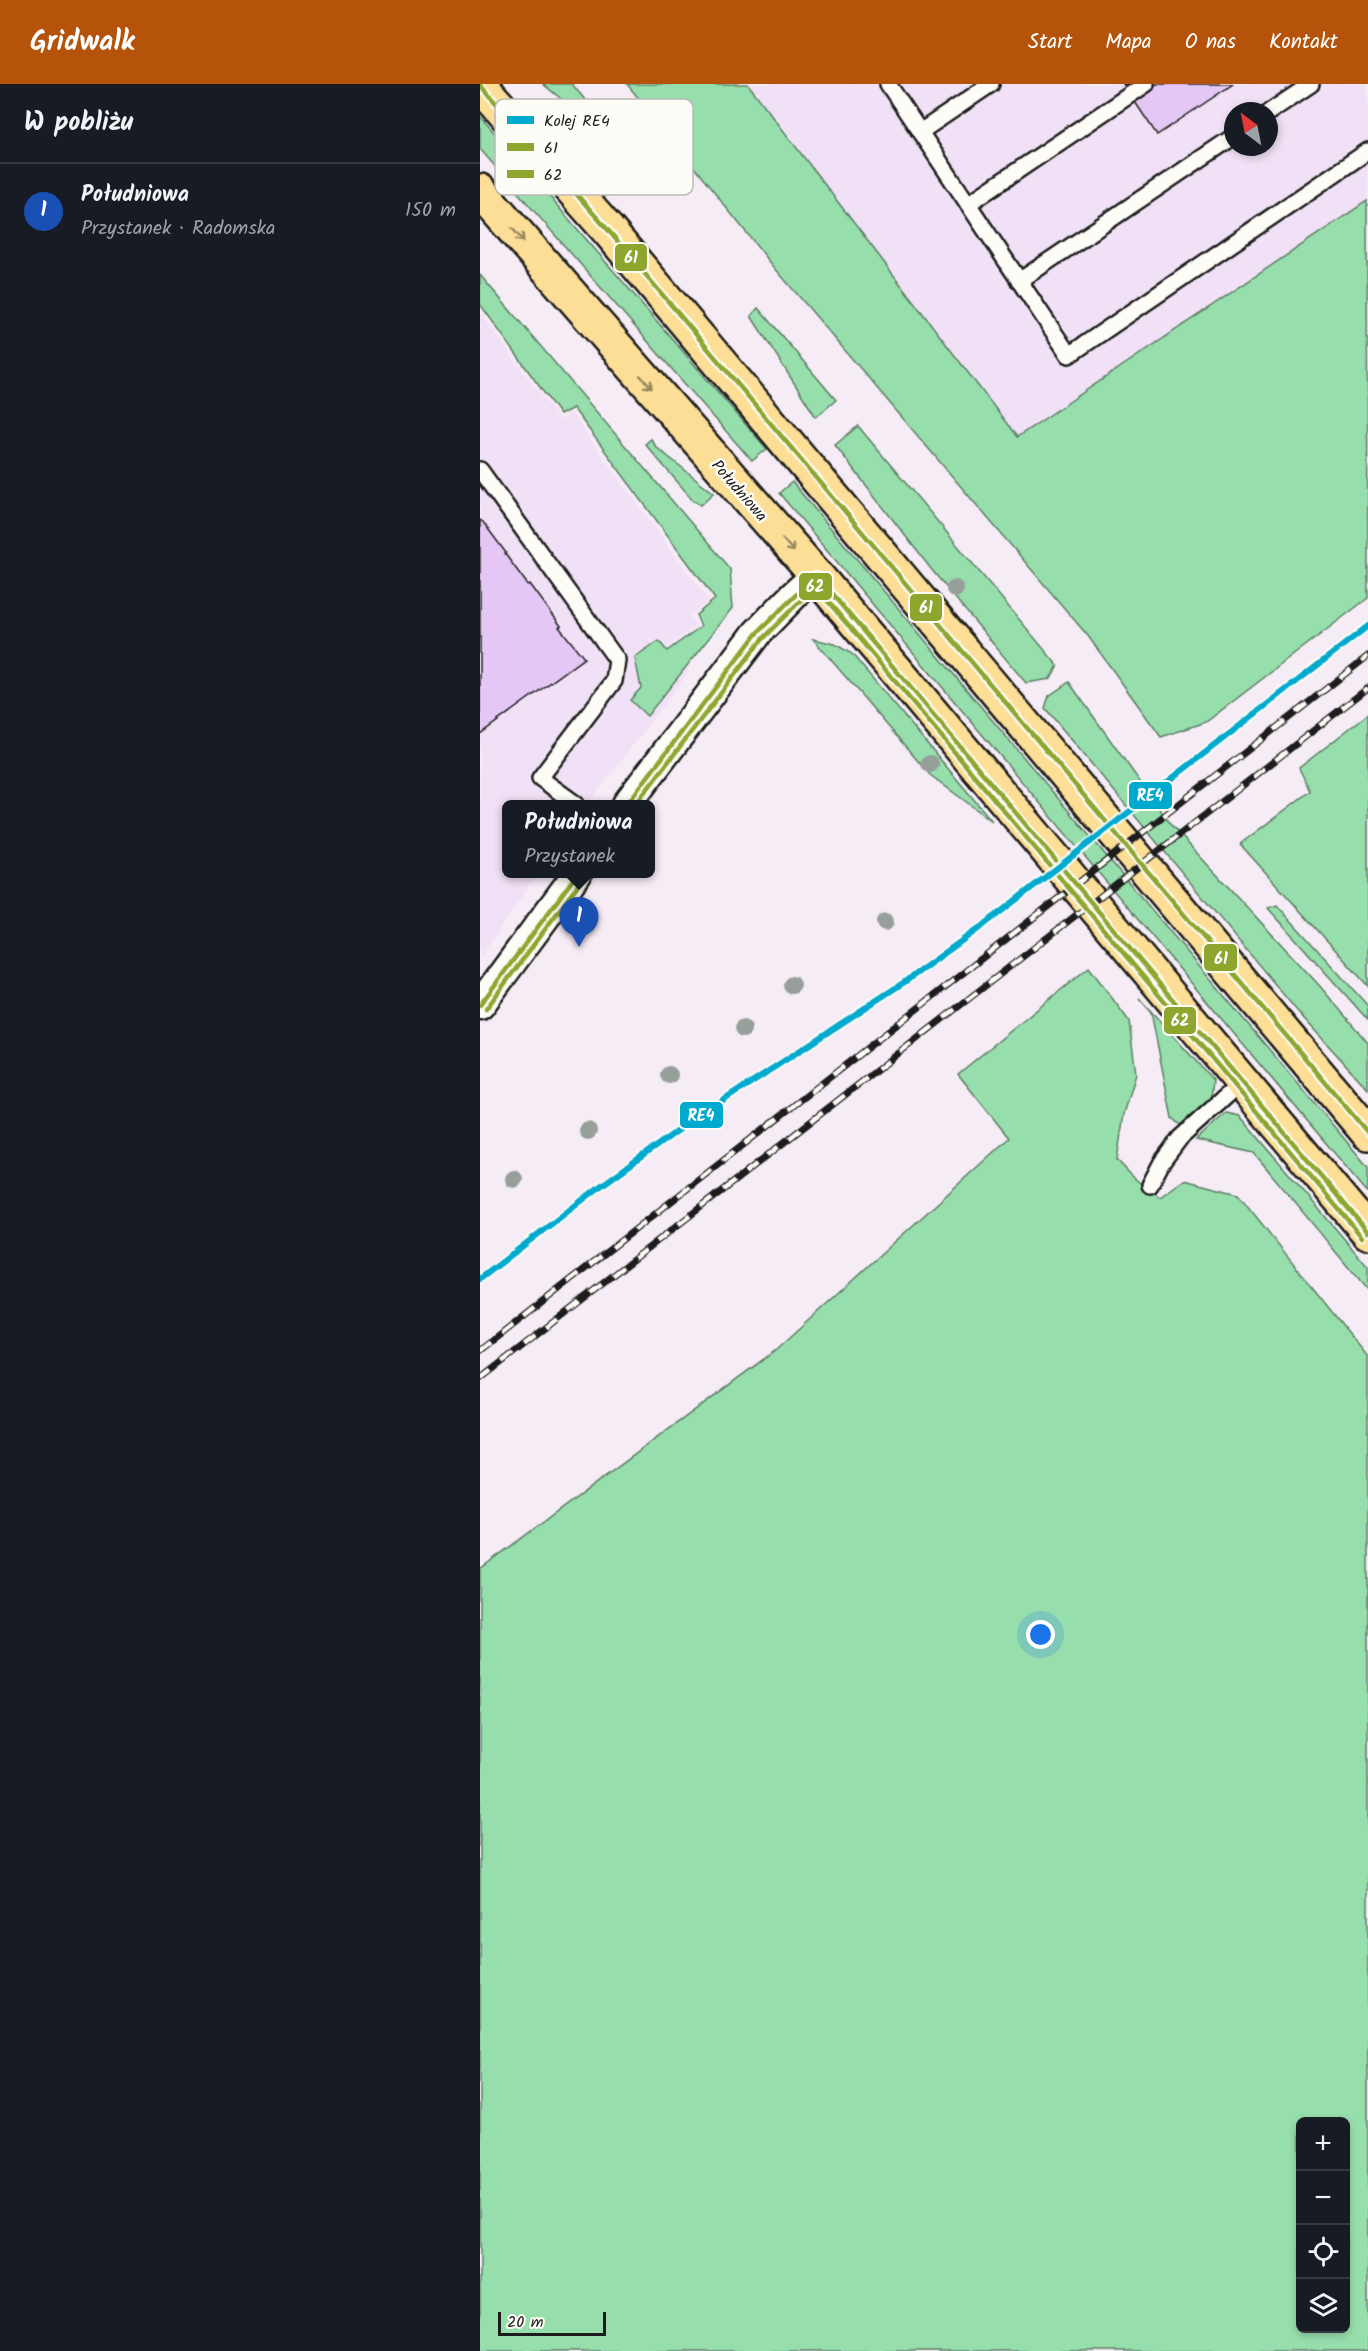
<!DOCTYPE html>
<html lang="pl">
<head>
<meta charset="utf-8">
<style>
  :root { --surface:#171b24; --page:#242831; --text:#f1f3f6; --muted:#9ea1a6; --line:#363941; --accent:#b45309 }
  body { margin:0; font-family:Kalam,sans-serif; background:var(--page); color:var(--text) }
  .controls { position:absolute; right:18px; bottom:18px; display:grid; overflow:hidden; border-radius:9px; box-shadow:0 3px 9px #0003 }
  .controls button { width:54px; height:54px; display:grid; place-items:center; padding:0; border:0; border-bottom:2px solid var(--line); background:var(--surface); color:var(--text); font:30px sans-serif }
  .compass { position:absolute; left:744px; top:18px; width:54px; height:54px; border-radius:50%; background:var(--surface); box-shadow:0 3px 9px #0003; rotate:328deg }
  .scale { position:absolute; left:18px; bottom:15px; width:108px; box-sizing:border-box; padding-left:6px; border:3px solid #1c1c1c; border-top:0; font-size:16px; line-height:21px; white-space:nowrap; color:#1c1c1c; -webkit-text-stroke:4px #fdfcf7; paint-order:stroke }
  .you { position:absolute; left:561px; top:1551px; width:21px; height:21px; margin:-15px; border:4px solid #fff; border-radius:50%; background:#1a73e8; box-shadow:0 0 0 9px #1a73e833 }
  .badge { display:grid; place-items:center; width:39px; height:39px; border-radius:50%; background:var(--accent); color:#fff; font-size:20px; font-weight:700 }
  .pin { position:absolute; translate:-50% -50px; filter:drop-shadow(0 2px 3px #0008) }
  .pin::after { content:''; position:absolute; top:32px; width:21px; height:18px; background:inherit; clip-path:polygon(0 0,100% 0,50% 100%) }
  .popup { position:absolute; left:22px; top:716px; width:153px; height:78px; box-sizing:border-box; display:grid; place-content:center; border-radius:9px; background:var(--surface); filter:drop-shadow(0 2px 4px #0005); font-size:20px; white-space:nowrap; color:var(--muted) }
  .popup b { font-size:22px; color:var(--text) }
  .popup::after { content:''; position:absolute; left:50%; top:100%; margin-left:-12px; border:12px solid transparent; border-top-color:var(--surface) }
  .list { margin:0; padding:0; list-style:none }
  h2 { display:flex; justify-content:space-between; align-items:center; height:78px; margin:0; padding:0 24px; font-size:26px }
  h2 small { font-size:20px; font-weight:400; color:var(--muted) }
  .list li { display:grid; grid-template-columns:39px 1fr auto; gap:18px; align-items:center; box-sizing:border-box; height:96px; padding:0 24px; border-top:2px solid var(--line) }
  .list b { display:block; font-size:22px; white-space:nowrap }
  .list p { margin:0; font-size:20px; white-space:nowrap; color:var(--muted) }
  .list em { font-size:20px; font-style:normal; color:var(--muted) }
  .icon { flex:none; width:33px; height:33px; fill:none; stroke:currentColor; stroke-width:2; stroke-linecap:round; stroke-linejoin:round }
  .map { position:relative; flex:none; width:888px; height:2267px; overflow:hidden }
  header { display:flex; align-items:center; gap:36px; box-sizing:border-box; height:84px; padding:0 30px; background:var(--accent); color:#fff }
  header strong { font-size:28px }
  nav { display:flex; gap:33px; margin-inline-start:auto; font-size:21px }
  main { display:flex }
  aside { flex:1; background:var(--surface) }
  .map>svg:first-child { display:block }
  .built { fill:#f1e1f6; fill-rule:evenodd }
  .green { fill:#97dead; stroke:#5a7d64; stroke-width:1.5; fill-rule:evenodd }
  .building { fill:#e4c7f5; stroke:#1c1c1c; stroke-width:1.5 }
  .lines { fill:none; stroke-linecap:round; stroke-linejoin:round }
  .service-casing { stroke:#1c1c1c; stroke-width:20 }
  .minor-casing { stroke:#1c1c1c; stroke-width:33 }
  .primary-casing { stroke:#1c1c1c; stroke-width:38 }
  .service { stroke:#fdfcf7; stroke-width:15 }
  .minor { stroke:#fdfcf7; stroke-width:28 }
  .primary { stroke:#fcde96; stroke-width:33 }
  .rail-casing { stroke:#1c1c1c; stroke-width:7 }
  .rail { stroke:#fdfcf7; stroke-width:4.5; stroke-dasharray:14; stroke-linecap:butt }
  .bus-1-casing { stroke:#fdfcf7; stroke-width:9 }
  .bus-2-casing { stroke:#fdfcf7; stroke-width:9 }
  .bus-1 { stroke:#8ea52e; stroke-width:4.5 }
  .bus-2 { stroke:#8ea52e; stroke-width:4.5 }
  .rail-1-casing { stroke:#fdfcf7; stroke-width:10 }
  .rail-1 { stroke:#00a9ce; stroke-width:6 }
  .tree { fill:#969f9a }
  .oneway { stroke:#97875f }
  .labels { text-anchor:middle; stroke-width:5; stroke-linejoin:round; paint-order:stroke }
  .street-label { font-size:16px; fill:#1c1c1c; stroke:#fdfcf7 }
  .key { fill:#fdfcf7; stroke:#bab9b5; stroke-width:1.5 }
  .key-label { font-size:16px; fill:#1c1c1c }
  .line-badge { stroke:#fdfcf7; stroke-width:2 }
  .badge-label { font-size:16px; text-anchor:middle; font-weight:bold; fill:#fff }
</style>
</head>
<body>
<header>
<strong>Gridwalk</strong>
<nav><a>Start</a><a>Mapa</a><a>O nas</a><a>Kontakt</a></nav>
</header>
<main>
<aside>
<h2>W pobliżu<small></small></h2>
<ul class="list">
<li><span class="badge" style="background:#1a4fb4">1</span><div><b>Południowa</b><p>Przystanek · Radomska</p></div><em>150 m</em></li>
</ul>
</aside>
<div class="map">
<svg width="888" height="2267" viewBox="0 0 888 2267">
  <rect width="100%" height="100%" fill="#f6ecf6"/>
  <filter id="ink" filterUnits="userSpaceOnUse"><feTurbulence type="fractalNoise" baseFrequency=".0167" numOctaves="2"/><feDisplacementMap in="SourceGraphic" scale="12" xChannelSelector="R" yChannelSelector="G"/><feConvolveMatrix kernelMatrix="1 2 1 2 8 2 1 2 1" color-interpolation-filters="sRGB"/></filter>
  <g filter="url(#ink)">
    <g class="built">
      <path d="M268 0H888V118L537 354ZM753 27H789V63H753Z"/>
      <polygon points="0,228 79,336 91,329 229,517 209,532 216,542 190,562 209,588 108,720 27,720 27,790 57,790 0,874"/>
    </g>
    <g class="green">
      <polygon points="63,0 92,0 115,28 107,36"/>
      <polygon points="147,0 268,0 537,353 887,117 888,514 726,638 681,653 608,552 294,183"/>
      <polygon points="0,32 287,365 272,377 0,65"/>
      <polygon points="0,191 250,485 253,524 167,632 150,616 161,604 155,574 179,557 187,567 221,542 216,531 235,515 93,324 80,331 0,220"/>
      <polygon points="278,224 356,316 336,333 271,232"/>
      <polygon points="378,342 578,582 570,595 546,599 451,485 355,361"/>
      <polygon points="171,355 176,363 234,409 221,421 213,416 165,360"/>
      <polygon points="312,398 888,1083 888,1109 299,409"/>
      <polygon points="333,555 355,560 372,570 512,737 450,691"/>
      <polygon points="589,598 690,740 838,900 888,959 888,1005 818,928 565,624 569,612"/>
      <polygon points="888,630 888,902 760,760 830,707 819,684"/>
      <polygon points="797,821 888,922 888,936 788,824"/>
      <path d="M609 883 649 937 656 990 644 1030 637 1076 655 1095 680 1113 704 1096 758 1110 888 1273V2267H0V1485L296 1266 529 1054 478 990ZM820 2038H866V2244H820Z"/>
      <polygon points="659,914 733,996 731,1016 700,1041 692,1034 671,928"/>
      <polygon points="746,1029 760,1032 888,1183 888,1207 774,1069 716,1056"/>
    </g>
    <g class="building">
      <polygon points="643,0 753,0 677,51"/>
      <polygon points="0,436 3,438 26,469 25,470 48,501 50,500 81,542 79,543 104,574 0,650"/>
    </g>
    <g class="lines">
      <g class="service-casing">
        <g id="service">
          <polyline points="408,0 589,271 888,67"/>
          <polyline points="789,28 831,0"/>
          <polyline points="440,48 511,0"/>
          <polyline points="488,120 666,0"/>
          <polyline points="539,197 753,53"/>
          <polyline points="0,386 137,576 134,597 60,694 96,720"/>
          <polyline points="670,1101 682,1078 700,1054 762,998"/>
        </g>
      </g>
      <g class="minor-casing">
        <g id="minor">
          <polyline points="147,720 277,549 314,511 336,491"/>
          <polyline points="0,921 97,790"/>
        </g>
      </g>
      <g class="primary-casing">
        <g id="primary">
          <polyline points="0,1 128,146 888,1049"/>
          <polyline points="0,107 336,491 888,1148"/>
        </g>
      </g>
      <use href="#service" class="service"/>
      <use href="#minor" class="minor"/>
      <use href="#primary" class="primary"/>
      <g class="rail-casing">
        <g id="rail">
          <polyline points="0,1267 888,572"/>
          <polyline points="0,1295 888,604"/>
        </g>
      </g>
      <use href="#rail" class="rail"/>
      <g class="bus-1-casing">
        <g id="bus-1">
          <polyline points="0,1 128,146 888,1049"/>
          <polyline points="147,720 277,549 336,491 888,1148"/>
          <polyline points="0,921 97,790"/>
        </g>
      </g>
      <g class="bus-2-casing">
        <g id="bus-2">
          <polyline points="156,720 283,554 335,502 882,1153"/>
          <polyline points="6,925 103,794"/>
        </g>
      </g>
      <use href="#bus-1" class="bus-1"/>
      <use href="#bus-2" class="bus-2"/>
      <g class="rail-1-casing">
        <polyline id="rail-1" points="0,1195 122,1101 200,1045 423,899 505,840 888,542"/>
      </g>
      <use href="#rail-1" class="rail-1"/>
    </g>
    <g class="tree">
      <circle cx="475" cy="505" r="9"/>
      <circle cx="450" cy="680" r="9"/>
      <circle cx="405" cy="838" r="9"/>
      <circle cx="312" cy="901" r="9"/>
      <circle cx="263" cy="945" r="9"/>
      <circle cx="189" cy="991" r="9"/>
      <circle cx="108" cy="1047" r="9"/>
      <circle cx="34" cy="1095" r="9"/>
    </g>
    <defs><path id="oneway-shaft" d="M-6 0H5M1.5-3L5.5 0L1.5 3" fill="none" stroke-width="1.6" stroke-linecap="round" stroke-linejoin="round" transform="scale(1.5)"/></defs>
    <g class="oneway">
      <use href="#oneway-shaft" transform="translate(38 151) rotate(49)"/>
      <use href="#oneway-shaft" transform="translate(166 298) rotate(49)"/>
      <use href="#oneway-shaft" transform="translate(308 461) rotate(48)"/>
    </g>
  </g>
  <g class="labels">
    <g class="street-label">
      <text transform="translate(260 406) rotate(49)" y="6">Południowa</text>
    </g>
  </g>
  <rect x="15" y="15" width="198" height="96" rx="9" class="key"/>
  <rect x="27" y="32" width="27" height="8" fill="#00a9ce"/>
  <rect x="27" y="59" width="27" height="8" fill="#8ea52e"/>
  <rect x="27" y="86" width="27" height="8" fill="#8ea52e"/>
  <g class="key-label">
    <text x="64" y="42">Kolej RE4</text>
    <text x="64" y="69">61</text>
    <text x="64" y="96">62</text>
  </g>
  <g class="line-badge">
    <rect x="134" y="159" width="34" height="29" rx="6" fill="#8ea52e"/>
    <rect x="318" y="488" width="35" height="29" rx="6" fill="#8ea52e"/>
    <rect x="429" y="509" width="34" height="29" rx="6" fill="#8ea52e"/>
    <rect x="648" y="697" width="45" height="29" rx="6" fill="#00a9ce"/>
    <rect x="723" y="859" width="35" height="29" rx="6" fill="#8ea52e"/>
    <rect x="683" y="922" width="34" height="29" rx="6" fill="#8ea52e"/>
    <rect x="199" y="1017" width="45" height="28" rx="6" fill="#00a9ce"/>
  </g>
  <g class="badge-label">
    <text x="151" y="179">61</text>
    <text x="335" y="508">62</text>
    <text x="446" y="529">61</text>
    <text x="670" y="717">RE4</text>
    <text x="741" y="880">61</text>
    <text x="700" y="942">62</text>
    <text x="221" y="1037">RE4</text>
  </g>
</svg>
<div class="controls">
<button>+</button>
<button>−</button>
<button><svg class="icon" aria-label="locate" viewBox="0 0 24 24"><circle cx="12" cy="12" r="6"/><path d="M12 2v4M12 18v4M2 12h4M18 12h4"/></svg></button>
<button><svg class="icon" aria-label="layers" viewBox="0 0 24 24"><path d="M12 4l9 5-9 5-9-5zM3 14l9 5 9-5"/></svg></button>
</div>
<svg class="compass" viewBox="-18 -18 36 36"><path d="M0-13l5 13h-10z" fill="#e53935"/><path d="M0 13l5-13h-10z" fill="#9ea1a6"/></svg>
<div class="scale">20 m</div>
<div class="you"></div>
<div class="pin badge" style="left:99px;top:863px;background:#1a4fb4">1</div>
<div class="popup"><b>Południowa</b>Przystanek</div>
</div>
</main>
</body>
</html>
